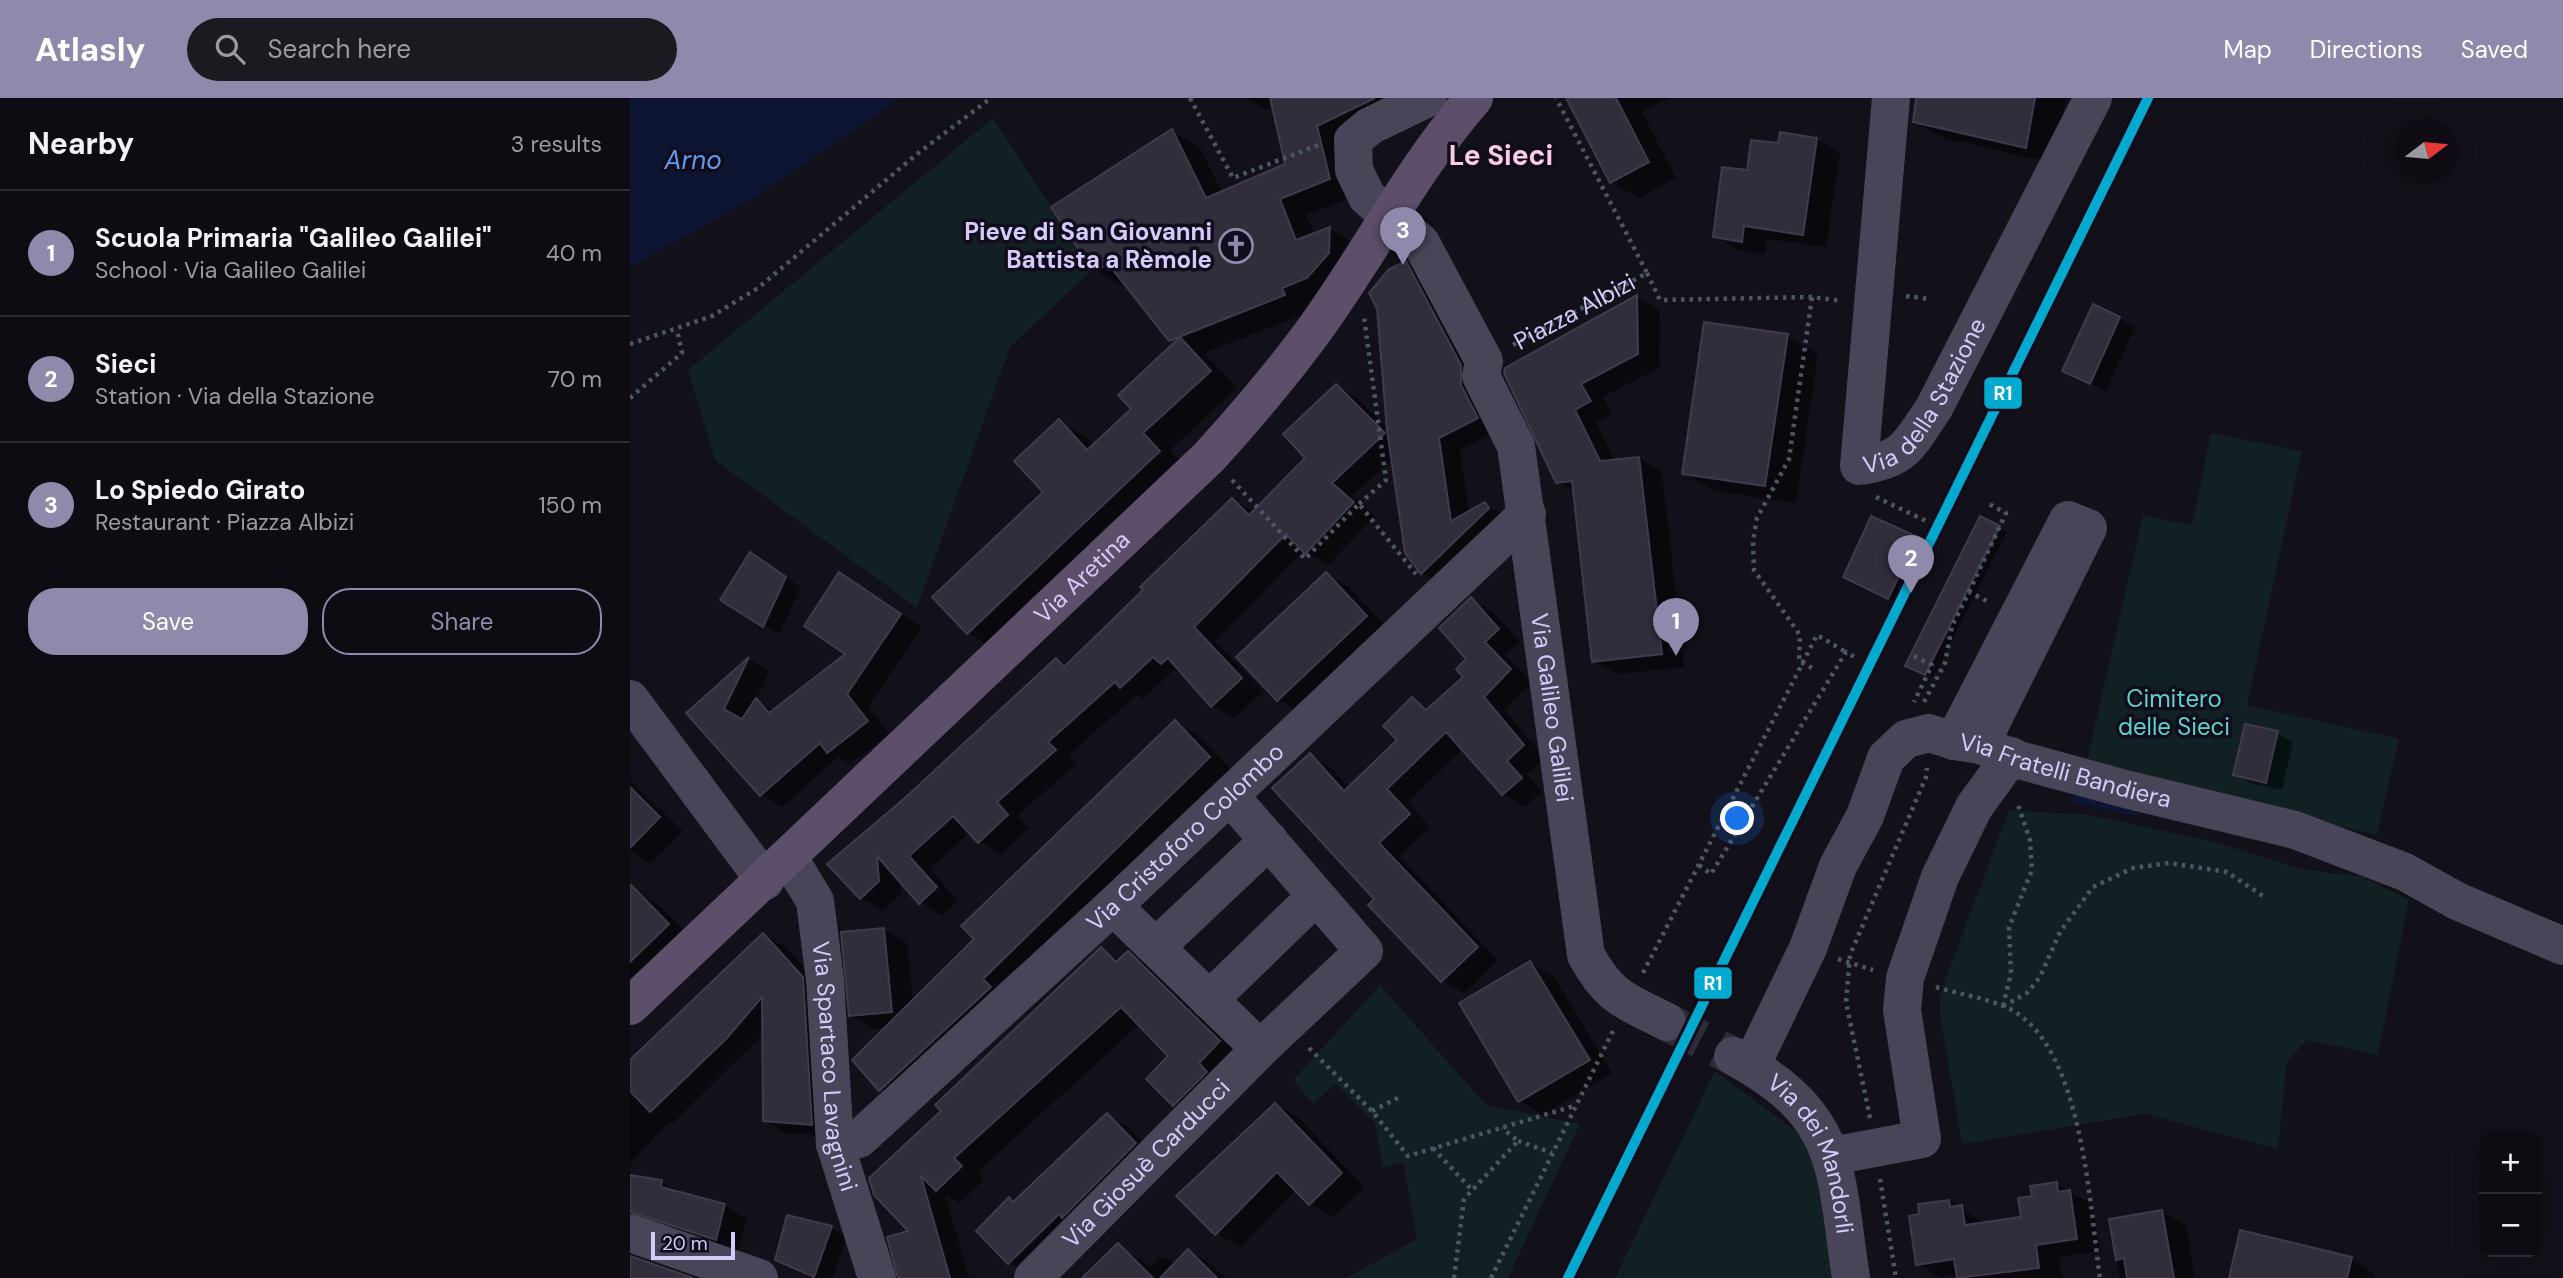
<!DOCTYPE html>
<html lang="en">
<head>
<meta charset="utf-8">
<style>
  :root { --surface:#0e0c12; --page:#1c1a20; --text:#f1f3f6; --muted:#9b9b9f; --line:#2e2c32; --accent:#9189ac }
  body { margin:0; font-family:"DM Sans",sans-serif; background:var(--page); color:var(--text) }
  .controls { position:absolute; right:21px; bottom:21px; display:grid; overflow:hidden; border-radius:14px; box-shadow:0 7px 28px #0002 }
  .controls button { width:63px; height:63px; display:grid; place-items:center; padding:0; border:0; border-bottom:2px solid var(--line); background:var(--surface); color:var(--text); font:35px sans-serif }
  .compass { position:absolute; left:1765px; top:21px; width:63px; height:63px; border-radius:50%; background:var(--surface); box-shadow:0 7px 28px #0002; rotate:74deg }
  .scale { position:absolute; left:21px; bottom:18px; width:84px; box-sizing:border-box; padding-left:7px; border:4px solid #d6cafb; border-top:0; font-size:19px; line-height:24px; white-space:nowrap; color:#d6cafb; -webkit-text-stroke:5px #110c1b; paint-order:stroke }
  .you { position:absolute; left:1108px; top:721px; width:24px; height:24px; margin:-18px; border:5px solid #fff; border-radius:50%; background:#1a73e8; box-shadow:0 0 0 10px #1a73e833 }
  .badge { display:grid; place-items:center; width:46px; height:46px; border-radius:50%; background:var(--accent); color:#fff; font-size:23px; font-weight:700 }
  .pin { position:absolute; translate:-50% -58px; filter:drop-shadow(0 2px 4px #0008) }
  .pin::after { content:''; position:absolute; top:37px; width:24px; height:21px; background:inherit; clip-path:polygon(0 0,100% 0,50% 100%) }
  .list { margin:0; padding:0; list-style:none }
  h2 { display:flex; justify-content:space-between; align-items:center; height:91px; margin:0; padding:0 28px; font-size:30px }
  h2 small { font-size:23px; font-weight:400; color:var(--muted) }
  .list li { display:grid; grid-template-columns:46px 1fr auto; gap:21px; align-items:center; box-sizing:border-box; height:126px; padding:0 28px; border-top:2px solid var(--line) }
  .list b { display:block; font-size:26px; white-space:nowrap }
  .list p { margin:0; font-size:23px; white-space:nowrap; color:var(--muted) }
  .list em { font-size:23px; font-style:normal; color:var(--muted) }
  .actions { display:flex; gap:14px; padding:21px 28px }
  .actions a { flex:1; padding:16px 0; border:2px solid var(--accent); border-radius:28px; text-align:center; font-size:24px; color:var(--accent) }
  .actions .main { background:var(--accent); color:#fff }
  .icon { flex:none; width:38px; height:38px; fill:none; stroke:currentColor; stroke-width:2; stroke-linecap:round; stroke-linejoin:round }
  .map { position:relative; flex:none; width:1933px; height:1180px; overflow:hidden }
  header { display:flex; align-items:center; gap:42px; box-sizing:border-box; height:98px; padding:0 35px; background:var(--accent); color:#fff }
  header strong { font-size:33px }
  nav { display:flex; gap:38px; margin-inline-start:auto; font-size:24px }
  .search { width:490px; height:63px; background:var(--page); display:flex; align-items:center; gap:18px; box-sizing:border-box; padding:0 24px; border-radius:38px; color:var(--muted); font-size:26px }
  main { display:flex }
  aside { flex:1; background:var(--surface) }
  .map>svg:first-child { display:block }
  .green { fill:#102023 }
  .water { fill:#0d1532 }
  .shadow { fill:#0007 }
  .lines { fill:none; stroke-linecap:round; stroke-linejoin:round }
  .stream { stroke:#0d1532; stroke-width:9 }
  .building { fill:#312d3a; stroke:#403a4c; stroke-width:2 }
  .minor-tunnel { stroke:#2f2c3a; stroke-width:38; stroke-dasharray:38 19; stroke-linecap:butt }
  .path { stroke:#4d5764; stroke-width:4.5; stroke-dasharray:3.5 5; stroke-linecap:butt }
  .minor { stroke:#484558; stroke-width:38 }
  .major { stroke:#5d4f6a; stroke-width:38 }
  .rail-1-casing { stroke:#110c1b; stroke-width:16 }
  .rail-1 { stroke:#00a9ce; stroke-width:10 }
  .labels { text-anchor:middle; stroke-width:7; stroke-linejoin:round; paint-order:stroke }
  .poi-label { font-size:24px; font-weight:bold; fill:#d6cafb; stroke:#110c1b; text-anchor:end }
  .street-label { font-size:24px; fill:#d6cafb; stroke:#110c1b }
  .park-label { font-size:24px; fill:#5dd4c7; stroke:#110c1b }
  .water-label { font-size:26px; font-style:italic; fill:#609bf3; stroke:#110c1b }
  .quarter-label { font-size:28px; font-weight:bold; fill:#fbcce4; stroke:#110c1b }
  .line-badge { stroke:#110c1b; stroke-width:2.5 }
  .badge-label { font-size:19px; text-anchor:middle; font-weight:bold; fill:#fff }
</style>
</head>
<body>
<header>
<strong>Atlasly</strong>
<div class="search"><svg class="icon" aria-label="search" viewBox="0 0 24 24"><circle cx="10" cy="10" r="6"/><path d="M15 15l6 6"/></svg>Search here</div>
<nav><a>Map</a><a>Directions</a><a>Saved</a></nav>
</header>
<main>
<aside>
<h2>Nearby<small>3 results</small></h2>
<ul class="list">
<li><span class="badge">1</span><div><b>Scuola Primaria &quot;Galileo Galilei&quot;</b><p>School · Via Galileo Galilei</p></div><em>40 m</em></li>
<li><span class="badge">2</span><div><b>Sieci</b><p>Station · Via della Stazione</p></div><em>70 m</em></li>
<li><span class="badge">3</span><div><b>Lo Spiedo Girato</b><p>Restaurant · Piazza Albizi</p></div><em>150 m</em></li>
</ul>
<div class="actions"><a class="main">Save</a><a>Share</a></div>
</aside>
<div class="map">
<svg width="1933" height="1180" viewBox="0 0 1933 1180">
  <rect width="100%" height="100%" fill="#121018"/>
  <g class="green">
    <polygon points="363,20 462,172 380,249 287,510 85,362 58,272"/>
    <polygon points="1581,335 1672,353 1617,607 1769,641 1747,737 1455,671 1513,417 1562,427"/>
    <polygon points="1379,712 1460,717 1585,744 1672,771 1733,779 1779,802 1748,957 1677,942 1657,964 1648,1051 1515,1016 1332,1046 1310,917 1310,896"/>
    <polygon points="750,887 856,1007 950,1026 878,1180 716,1180 787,1141 773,1064 753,1070 745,1025 706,986 683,1006 663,982"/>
    <polygon points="1085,973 1171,1037 1185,1062 1202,1180 985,1180"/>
  </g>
  <polygon class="water" points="0,0 271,0 123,101 0,169"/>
  <g class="shadow">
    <polygon points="617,0 795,0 714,44 727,97 676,117 685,137 700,131 727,146 705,195 679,205 682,213 574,255 607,289 540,352 556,369 366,551 338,535 415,394 429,324 456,339 464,348 503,311 546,245 496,185 491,187 463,171 542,33 570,49 592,95 657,67 644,8 637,12"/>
    <polygon points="937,0 1040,0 1012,14 1046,80 1009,100 981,84"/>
    <polygon points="1287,0 1436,0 1424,65 1313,40 1285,23"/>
    <polygon points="1186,41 1210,55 1196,149 1137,141 1135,156 1108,152 1084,138 1118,74 1149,47"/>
    <polygon points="776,165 797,177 868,332 830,352 839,415 855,406 877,419 814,487 793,475 777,454 763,360 722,398 745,418 698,467 674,452 585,543 633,593 604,620 582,608 554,577 544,572 513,601 506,597 439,657 447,665 387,718 399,730 371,756 349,743 340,734 300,771 328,803 312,817 290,804 270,781 271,796 253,813 231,800 199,767 277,700 426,562 437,568 603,402 624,414 677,360 706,288 728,301 759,332"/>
    <polygon points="1007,199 1029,212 1030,269 973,299 982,316 966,325 985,363 1009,360 1032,374 1054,569 987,576 964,563 945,394 927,384 876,275"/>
    <polygon points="1464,209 1505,229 1476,293 1434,273"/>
    <polygon points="1157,238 1188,256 1166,405 1085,393 1054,375"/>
    <polygon points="1242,420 1303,449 1274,509 1231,487"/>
    <polygon points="1351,420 1377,434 1303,579 1285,571"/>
    <polygon points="136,466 171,489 149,536 134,527"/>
    <polygon points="696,476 719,489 759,532 672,615 648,601"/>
    <polygon points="210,477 292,529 238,609 259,636 220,666 208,659 152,709 131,696 58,615 119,561 139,573 126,602 145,613 218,556"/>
    <polygon points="841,501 863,514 890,544 875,557 902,584 874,612 915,660 897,676 912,693 895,709 873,696 833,651 778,704 800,729 769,758 868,862 834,895 812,883 746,801 680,657 701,670 719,690 770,642 783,601 800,611 836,579"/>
    <polygon points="545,625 569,638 603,673 274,1005 250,991 224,965 260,929 244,931 221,917 254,832 277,845 283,906 347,841"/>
    <polygon points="1647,635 1663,644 1652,692 1621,685 1605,676"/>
    <polygon points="0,682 53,733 21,766 0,753"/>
    <polygon points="7,794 30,808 62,840 0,901 0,801"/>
    <polygon points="134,837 156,849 194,893 203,1039 156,1035 134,1022 134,935 43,1025 39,1023 0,1066 0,965"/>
    <polygon points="471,851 491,863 499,856 522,869 613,957 568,1020 544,1006 541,958 510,926 347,1074 354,1082 330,1105 315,1096 339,1180 269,1180 281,1134 246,1096 313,1013"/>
    <polygon points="900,865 924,879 982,975 913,1017 890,1003"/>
    <polygon points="645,1007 669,1020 734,1089 703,1119 680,1106 666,1092 610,1149 586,1135 549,1098"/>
    <polygon points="477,1017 498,1029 526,1058 401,1177 380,1165 348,1133 379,1102 384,1105"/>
    <polygon points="0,1079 32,1084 55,1097 95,1108 117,1121 108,1153 0,1154 4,1162 57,1180 0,1180"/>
    <polygon points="1426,1086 1463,1107 1470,1153 1429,1159 1432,1180 1329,1180 1328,1177 1311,1179 1288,1166 1291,1118 1319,1103 1356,1126 1393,1120"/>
    <polygon points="1532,1114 1556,1128 1565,1180 1490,1180 1481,1123"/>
    <polygon points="158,1119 201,1130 217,1139 202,1180 186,1180 147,1161"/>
    <polygon points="488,1147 520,1169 532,1158 546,1166 559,1153 582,1167 595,1180 461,1180"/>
    <polygon points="1721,1161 1744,1175 1743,1180 1601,1180"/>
  </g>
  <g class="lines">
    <polyline class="stream" points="1447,701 1505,713"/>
  </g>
  <g class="building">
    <polygon points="640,0 745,0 687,28 700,81 650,101 666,142 700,129 699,155 677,180 652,190 655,197 539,243 479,167 462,172 421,109 542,31 576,100 655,66"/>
    <polygon points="936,0 986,0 1019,64 980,85"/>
    <polygon points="1286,0 1405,0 1396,50 1283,24"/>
    <polygon points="1150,34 1187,40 1173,137 1114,128 1112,144 1083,139 1092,69 1117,72 1121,42 1148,45"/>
    <polygon points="776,163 831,267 831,287 848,320 809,340 821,423 855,404 859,410 791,476 775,455 757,332 747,211 739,195 759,171"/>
    <polygon points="1007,197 1008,256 951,286 961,303 945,312 970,363 1009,359 1032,556 962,564 942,383 926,385 874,275 875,270"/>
    <polygon points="1463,206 1490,219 1460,286 1432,273"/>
    <polygon points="1074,224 1158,236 1135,388 1052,376"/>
    <polygon points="550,239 581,273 513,335 530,353 337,536 302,499 413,394 384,363 429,321 457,352 501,311 488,297"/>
    <polygon points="706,286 755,335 702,385 724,404 675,456 656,436 564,529 612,580 581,609 538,560 531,566 523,559 490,590 485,584 418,644 426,652 367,704 378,717 348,745 323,718 279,758 307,789 289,806 247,758 249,783 230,801 197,766 276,699 426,560 434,569 513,492 510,489 602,400 619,417 675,360 653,336"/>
    <polygon points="1241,418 1288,439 1258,501 1213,479"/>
    <polygon points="1350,418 1370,428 1295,577 1275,568"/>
    <polygon points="120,454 156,479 133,529 90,502"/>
    <polygon points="209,474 271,516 217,596 238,623 197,655 190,645 130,698 56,615 119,559 94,611 112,621 126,600 139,615 215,556 174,528"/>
    <polygon points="696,474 737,518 647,603 606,559"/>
    <polygon points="841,499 869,531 855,544 881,571 854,599 894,647 877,663 892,680 872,697 816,634 757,691 780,716 749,745 848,849 811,884 738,807 744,801 642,690 680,655 714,693 767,642 753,628 782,599 796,612 833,579 826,571 836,561 809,530"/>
    <polygon points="545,622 580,659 353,881 361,889 249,993 222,962 344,841 331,828"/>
    <polygon points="1615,626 1648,633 1636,685 1603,677"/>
    <polygon points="0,689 30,719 0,750"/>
    <polygon points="0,786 39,826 0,864"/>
    <polygon points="254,830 262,914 219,918 211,834"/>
    <polygon points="133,835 173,879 182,1027 133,1023 132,899 97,940 20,1014 0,993 0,962"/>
    <polygon points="471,849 486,864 498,853 590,943 569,965 577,974 543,1008 516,981 538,958 491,909 324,1060 332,1068 306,1093 291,1078 320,1180 268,1180 257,1139 278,1133 244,1097 239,1080 311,1013 305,1007"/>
    <polygon points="900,863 960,962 888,1004 829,905"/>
    <polygon points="645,1005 712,1075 679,1107 647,1074 585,1137 546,1098"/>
    <polygon points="477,1015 506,1045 432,1120 429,1116 378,1166 346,1133 379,1099 383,1104"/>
    <polygon points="0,1077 32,1082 31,1089 95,1106 86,1142 0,1114"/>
    <polygon points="1427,1084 1428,1094 1440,1092 1447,1141 1406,1147 1409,1170 1327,1180 1324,1161 1286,1167 1279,1118 1289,1116 1288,1106 1319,1102 1320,1109 1332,1107 1335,1127 1391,1119 1388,1100 1402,1098 1400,1088"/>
    <polygon points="1532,1112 1544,1180 1497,1180 1494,1160 1486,1162 1479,1121"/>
    <polygon points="157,1117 202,1128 184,1179 145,1162"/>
    <polygon points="1610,1132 1722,1159 1717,1180 1599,1180"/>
    <polygon points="488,1145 523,1180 452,1180"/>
    <polygon points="558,1151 587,1180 530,1180"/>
    <polygon points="0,1158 63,1180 0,1180"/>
  </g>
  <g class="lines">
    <polyline class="minor-tunnel" points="1037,924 1103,958"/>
    <g class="path">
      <polyline points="560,0 603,80 691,46"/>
      <polyline points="1017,175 1030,202 1182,199 1212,203"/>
      <polyline points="1276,198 1299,201"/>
      <polyline points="0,246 82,218 128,190 287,56 361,0"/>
      <path id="s1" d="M883 247 1017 175 926 0"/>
      <polyline points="0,300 52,255 47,232"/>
      <polyline points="602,382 675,461 729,406 786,476"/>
      <polyline points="1246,399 1296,423"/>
      <polyline points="729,406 756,382 734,219"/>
      <polyline points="1339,494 1376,415 1359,406"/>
      <polyline points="1284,558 1302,567 1284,604"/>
      <polyline points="1182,570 1169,563 1170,537 1124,472 1123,443 1127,420 1159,361 1182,199"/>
      <polyline points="1294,604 1315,565 1322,528 1339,494 1361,505"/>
      <polyline points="1069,767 1081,776 1216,554 1228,561"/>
      <polyline points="1208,861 1243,872"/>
      <polyline points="1013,875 1187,537 1216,554"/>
      <path d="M1306 889C1329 896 1356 900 1378 910 1453 946 1459 1106 1470 1180"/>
      <polyline points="1373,908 1397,895 1410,879 1430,834 1463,789 1503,770 1539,765 1597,774 1636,800"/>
      <polyline points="1373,908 1381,875 1379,829 1402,772 1400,742 1387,704"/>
      <polyline points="679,950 742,1013 778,1058 944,1008"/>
      <polyline points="742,1013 772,998"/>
      <polyline points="1240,1020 1216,904 1220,857 1296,679 1297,670"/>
      <polyline points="888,1043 922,1055"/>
      <polyline points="803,1050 842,1092"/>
      <polyline points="1250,1081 1266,1180"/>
      <polyline points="824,1180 834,1101 888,1043 872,1030"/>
      <polyline points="861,1180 983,933"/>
    </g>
    <g class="minor">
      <path id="s2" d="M798 0 740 28 723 42 724 72 737 99 791 145 854 263 851 278 886 348 956 857C979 900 996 903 1037 924"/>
      <path id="s3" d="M1261 0 1229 368C1276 362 1279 346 1304 310L1463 0"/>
      <polyline points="0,601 135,783"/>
      <polyline points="1324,643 1438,422 1458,430 1350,647"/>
      <path id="s4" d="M159 760 185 803 195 882 205 1046 247 1180"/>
      <polyline points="483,808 630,951 734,853 600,698"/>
      <polyline points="526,849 639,742"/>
      <polyline points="579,902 686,798"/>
      <path id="s5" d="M1103 958C1213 1018 1204 1068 1221 1180"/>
      <path id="s6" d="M1121 968 1178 850 1208 768 1235 718 1256 660 1276 641 1299 635 1324 643 1350 647 1389 662 1499 692 1665 732 1775 774 1827 803 1933 848"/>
      <path id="s7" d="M205 1046 229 1041 483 808 897 416"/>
      <polyline points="1202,1058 1292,1041 1272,912 1275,880 1310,779 1344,709 1381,658"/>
      <polyline points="0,1135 129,1180"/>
      <path id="s8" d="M403 1180 630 951"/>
    </g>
    <path class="major" id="s9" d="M0 908 579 359C617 317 654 274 687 228 741 153 783 70 844 0"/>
    <g class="rail-1-casing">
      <polyline id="rail-1" points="938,1180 1518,0"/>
    </g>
    <use href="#rail-1" class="rail-1"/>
  </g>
  <defs>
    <g id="church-ring" transform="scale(1.75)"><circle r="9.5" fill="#110c1b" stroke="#9189ac" stroke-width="1.5"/><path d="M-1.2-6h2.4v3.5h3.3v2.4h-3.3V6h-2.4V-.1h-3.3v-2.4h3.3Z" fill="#9189ac"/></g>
  </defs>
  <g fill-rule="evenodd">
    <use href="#church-ring" x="606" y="148"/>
  </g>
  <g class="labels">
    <g class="poi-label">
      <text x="582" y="142">Pieve di San Giovanni<tspan x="582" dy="28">Battista a Rèmole</tspan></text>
    </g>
    <g class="street-label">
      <text dy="8" stroke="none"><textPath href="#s1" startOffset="70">Piazza Albizi</textPath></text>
      <text dy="8" stroke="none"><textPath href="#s3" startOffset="471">Via della Stazione</textPath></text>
      <text dy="8" stroke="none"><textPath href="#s9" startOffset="623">Via Aretina</textPath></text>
      <text dy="8" stroke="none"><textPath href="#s2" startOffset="709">Via Galileo Galilei</textPath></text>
      <text dy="8" stroke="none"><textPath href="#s6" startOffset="530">Via Fratelli Bandiera</textPath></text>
      <text dy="8" stroke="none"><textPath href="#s7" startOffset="469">Via Cristoforo Colombo</textPath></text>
      <text dy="8" stroke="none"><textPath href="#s4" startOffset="217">Via Spartaco Lavagnini</textPath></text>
      <text dy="8" stroke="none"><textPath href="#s5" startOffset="133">Via dei Mandorli</textPath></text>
      <text dy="8" stroke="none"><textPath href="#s8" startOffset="161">Via Giosuè Carducci</textPath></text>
    </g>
    <g class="park-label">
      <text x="1544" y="609">Cimitero<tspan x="1544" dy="28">delle Sieci</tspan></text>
    </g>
    <g class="water-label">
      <text x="63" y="71">Arno</text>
    </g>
    <g class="quarter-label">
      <text x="871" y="67">Le Sieci</text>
    </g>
  </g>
  <g class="line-badge">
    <rect x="1353" y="278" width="40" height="34" rx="7" fill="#00a9ce"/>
    <rect x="1063" y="868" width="40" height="34" rx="7" fill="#00a9ce"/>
  </g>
  <g class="badge-label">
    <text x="1373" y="302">R1</text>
    <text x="1083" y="892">R1</text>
  </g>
</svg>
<div class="controls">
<button>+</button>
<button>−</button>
</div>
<svg class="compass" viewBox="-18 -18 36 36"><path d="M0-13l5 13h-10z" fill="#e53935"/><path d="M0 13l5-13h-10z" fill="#9b9b9f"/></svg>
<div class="scale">20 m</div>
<div class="you"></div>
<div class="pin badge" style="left:1046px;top:558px">1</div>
<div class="pin badge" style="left:1281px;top:495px">2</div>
<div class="pin badge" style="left:773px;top:167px">3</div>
</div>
</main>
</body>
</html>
